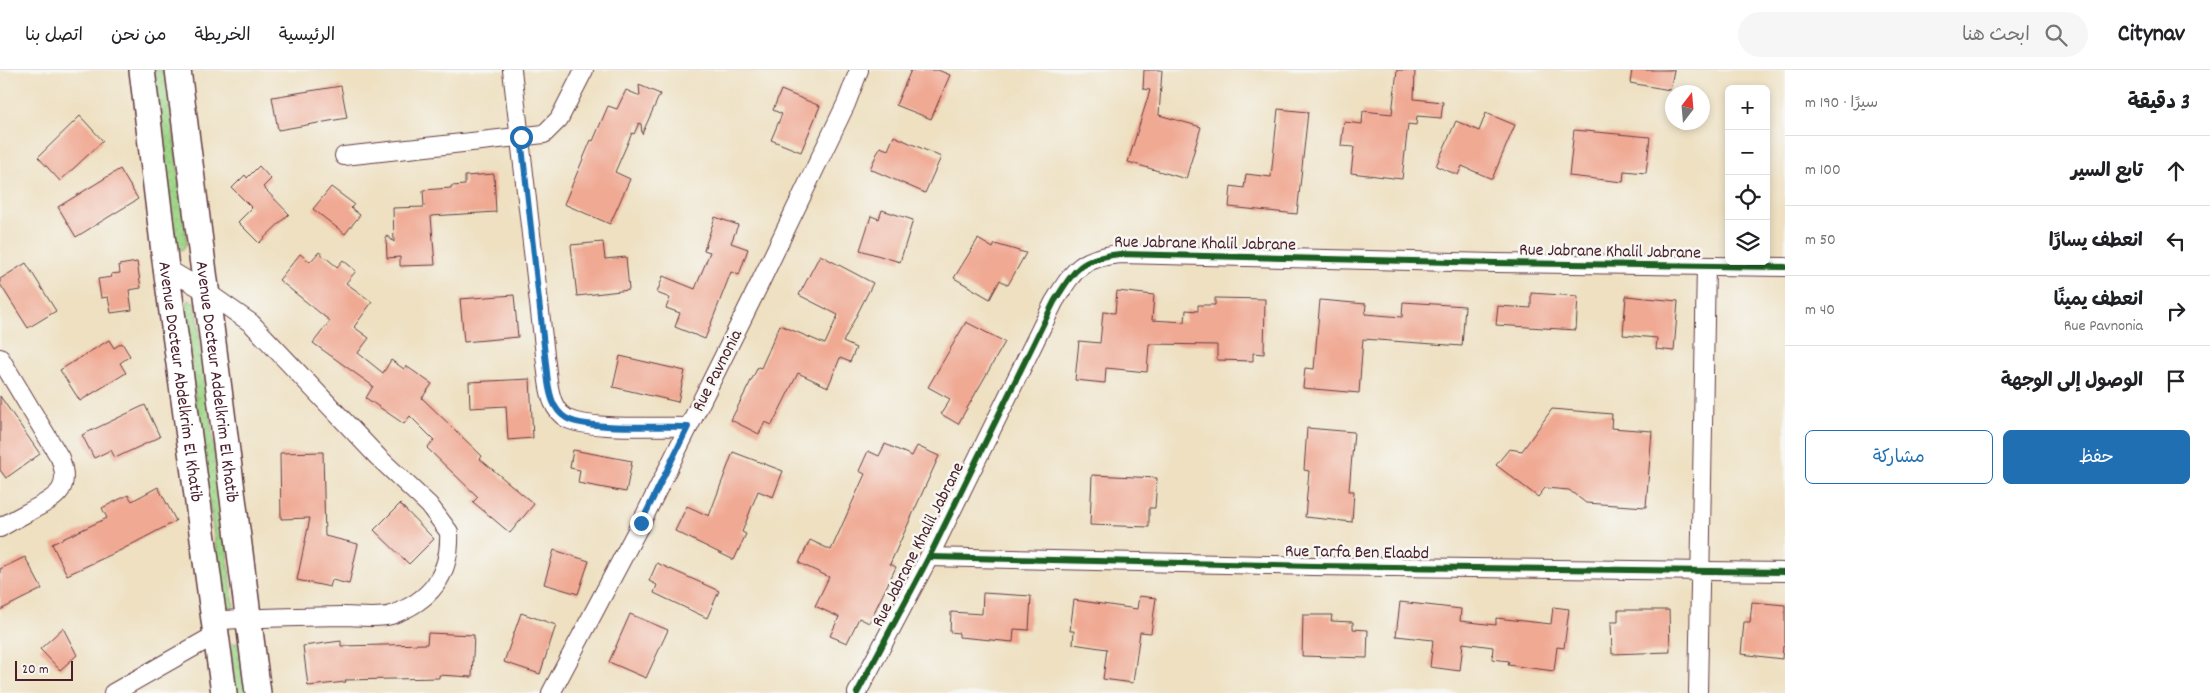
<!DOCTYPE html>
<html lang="ar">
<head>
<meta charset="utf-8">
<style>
  :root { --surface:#fff; --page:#f6f6f6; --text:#202124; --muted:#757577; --line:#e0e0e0; --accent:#1f6fb2 }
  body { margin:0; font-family:Dekko,"Playpen Sans Arabic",sans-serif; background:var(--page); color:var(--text); direction:rtl }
  .controls { position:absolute; right:15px; top:15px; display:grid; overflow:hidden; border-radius:8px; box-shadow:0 2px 8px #0003 }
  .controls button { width:45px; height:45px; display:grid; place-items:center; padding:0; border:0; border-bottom:1px solid var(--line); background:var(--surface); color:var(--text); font:25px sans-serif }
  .compass { position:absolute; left:1665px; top:15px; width:45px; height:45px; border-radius:50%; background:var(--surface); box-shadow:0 2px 8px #0003; rotate:16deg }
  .scale { position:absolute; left:15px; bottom:12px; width:58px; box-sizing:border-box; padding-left:5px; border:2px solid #4a1f2b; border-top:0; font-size:14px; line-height:18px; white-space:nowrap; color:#4a1f2b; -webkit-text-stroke:4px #f6f6f2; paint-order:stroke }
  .stop { position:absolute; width:15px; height:15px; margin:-11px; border:4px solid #1f6fb2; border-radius:50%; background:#fff }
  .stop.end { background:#1f6fb2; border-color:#fff; box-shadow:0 1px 5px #0008 }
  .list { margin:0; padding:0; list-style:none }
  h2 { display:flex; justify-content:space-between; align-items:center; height:65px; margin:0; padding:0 20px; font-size:21px }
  h2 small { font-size:16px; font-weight:400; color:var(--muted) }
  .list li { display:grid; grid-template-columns:32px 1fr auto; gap:15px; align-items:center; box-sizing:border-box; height:70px; padding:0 20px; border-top:1px solid var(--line) }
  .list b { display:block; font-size:19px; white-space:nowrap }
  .list p { margin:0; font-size:16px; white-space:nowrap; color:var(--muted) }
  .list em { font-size:16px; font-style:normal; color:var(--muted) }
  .actions { display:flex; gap:10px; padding:15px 20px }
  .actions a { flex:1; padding:11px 0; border:1px solid var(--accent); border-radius:8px; text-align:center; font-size:18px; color:var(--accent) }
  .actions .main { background:var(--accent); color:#fff }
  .icon { flex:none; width:28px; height:28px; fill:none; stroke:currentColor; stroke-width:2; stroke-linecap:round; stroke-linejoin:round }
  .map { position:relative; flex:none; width:1785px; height:623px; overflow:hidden; direction:ltr }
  header { display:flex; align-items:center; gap:30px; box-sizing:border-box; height:70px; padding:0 25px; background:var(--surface); border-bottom:1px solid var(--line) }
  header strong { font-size:24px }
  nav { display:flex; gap:28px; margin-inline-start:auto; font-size:18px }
  .search { width:350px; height:45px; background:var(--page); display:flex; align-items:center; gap:12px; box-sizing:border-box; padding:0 18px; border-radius:28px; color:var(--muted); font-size:19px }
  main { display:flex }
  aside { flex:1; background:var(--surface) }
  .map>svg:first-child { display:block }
  .green { fill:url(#green-dots); stroke:#747a59 }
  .building { fill:#f0a993 }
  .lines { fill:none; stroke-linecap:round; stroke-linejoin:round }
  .minor-casing { stroke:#633c42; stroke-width:20 }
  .secondary-casing { stroke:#633c42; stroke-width:28 }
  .minor { stroke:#fff; stroke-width:18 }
  .secondary { stroke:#fff; stroke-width:25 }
  .cycleway-casing { stroke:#f6f6f2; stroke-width:9 }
  .cycleway { stroke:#1b5e20; stroke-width:6 }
  .route { stroke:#1f6fb2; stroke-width:6 }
  .labels { text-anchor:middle; stroke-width:5; stroke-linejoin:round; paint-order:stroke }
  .street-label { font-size:18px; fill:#4a1f2b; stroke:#f6f6f2 }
</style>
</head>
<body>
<header>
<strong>Citynav</strong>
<div class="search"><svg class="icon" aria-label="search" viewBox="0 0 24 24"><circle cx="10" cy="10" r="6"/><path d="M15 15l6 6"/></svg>ابحث هنا</div>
<nav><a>الرئيسية</a><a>الخريطة</a><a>من نحن</a><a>اتصل بنا</a></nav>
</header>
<main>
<aside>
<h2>3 دقيقة<small>سيرًا · 190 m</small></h2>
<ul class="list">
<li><svg class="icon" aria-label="ahead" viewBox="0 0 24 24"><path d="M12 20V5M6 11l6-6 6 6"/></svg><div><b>تابع السير</b></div><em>100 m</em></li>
<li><svg class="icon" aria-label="left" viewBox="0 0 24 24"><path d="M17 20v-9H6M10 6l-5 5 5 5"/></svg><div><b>انعطف يسارًا</b></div><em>50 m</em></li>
<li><svg class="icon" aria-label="right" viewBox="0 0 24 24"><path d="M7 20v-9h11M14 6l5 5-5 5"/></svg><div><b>انعطف يمينًا</b><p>Rue Pavnonia</p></div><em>40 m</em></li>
<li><svg class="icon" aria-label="arrive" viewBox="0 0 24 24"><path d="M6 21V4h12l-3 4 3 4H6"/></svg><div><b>الوصول إلى الوجهة</b></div></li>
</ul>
<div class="actions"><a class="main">حفظ</a><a>مشاركة</a></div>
</aside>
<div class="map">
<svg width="1785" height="623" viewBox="0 0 1785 623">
  <defs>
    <pattern id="green-dots" width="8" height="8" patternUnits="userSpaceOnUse" patternTransform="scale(1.25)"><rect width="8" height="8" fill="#9ed587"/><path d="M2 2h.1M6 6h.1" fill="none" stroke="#8ab675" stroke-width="1.8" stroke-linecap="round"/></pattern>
  </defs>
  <rect width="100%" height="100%" fill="#f6f6f2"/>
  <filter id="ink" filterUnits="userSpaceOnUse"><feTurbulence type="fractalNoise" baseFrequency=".02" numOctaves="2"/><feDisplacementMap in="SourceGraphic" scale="10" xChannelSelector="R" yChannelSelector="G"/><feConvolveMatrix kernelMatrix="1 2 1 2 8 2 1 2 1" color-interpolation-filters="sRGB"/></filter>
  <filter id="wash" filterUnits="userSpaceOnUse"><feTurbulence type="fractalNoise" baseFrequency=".0096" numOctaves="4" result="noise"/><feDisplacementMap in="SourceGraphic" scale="20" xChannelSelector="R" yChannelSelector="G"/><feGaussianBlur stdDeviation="1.12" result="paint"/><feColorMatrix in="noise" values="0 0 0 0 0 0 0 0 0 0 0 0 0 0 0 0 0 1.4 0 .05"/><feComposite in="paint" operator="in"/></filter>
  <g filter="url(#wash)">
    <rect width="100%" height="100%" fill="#eee0c1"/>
    <g class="green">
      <polygon points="154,0 166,0 187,173 183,179 180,180 176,174"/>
      <polygon points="189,230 196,233 234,536 230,542 225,541 200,370 184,236"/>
      <polygon points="238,573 241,574 248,623 236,623 230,579 232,574"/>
    </g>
    <g id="blocks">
      <g class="building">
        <polygon points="911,0 938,0 950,5 931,49 896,35"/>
        <polygon points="1144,0 1162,0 1159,45 1201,57 1186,109 1128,92 1150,20 1143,19"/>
        <polygon points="1397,0 1415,0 1414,29 1443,32 1441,48 1417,46 1416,55 1408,54 1402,109 1351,103 1354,77 1341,76 1344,52 1362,54 1363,41 1392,44"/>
        <polygon points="1632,0 1674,0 1670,20 1630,13"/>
        <polygon points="639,15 660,24 642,64 641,54 639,53 634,64 632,63 615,102 630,109 610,154 564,134 591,70 593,71 608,36 617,39 626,20 640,26"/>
        <polygon points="341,16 347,48 278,60 272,27"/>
        <polygon points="781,20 820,36 801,82 771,70 782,44 773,40"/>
        <polygon points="1278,39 1308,42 1297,144 1229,137 1231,116 1244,118 1246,104 1271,107"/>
        <polygon points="1486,43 1515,55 1492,109 1462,96 1458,105 1436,96 1456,51 1479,61"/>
        <polygon points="80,46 103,71 60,111 38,87"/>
        <polygon points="1574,60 1650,67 1646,103 1624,101 1623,112 1569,106"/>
        <polygon points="894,66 941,87 925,123 870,99 880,77 888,80"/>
        <polygon points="259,96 271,109 263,117 289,144 259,173 238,152 252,138 232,118 245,105 247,108"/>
        <polygon points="120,99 138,129 76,167 58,137"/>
        <polygon points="494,104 496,142 431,146 435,195 400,196 400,187 387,188 386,165 394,172 393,138 424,137 423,120 451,118 451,116 465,115 465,106"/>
        <polygon points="331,117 354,134 351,138 360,145 345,164 313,139"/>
        <polygon points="882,140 913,150 900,192 860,180 871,146 879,149"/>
        <polygon points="715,147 738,155 731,173 748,179 739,205 731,202 705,269 675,257 680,243 666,238 670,228 657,223 663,206 695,219 710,182 704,180"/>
        <polygon points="978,169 993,178 995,174 1026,183 1008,215 1000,210 990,229 954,208"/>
        <polygon points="603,172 605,189 626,187 629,220 577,226 571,175"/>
        <polygon points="319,182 337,197 343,190 356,201 346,213 372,232 354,257 369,268 358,283 383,303 391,290 404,299 406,296 432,314 422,328 482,386 480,389 534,434 510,463 473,432 478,427 427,378 434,370 410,346 404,354 366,328 373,316 313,273 330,251 279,210 300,184 310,192"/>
        <polygon points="820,185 873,213 843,272 856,278 850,292 840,288 828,317 798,303 772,355 765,352 759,364 731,350 758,297 761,298 780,255 825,274 838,245 799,225"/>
        <polygon points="137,192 141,218 129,220 132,240 111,243 108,227 101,228 98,209 112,207 111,204 120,203 119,195"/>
        <polygon points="26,193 56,241 28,258 0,214 0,209"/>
        <polygon points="1117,221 1154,225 1152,250 1185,252 1186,240 1198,241 1198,235 1215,235 1215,228 1265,229 1264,284 1253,283 1253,291 1217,290 1217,275 1149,274 1147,302 1106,298 1105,313 1075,310 1079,271 1100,273 1103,242 1115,243"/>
        <polygon points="1531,223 1578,226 1576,260 1496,255 1498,236 1531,238"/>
        <polygon points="514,225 518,267 464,272 460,229"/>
        <polygon points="1626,226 1678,231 1674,281 1656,279 1657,268 1623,265"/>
        <polygon points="1320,230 1366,234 1365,244 1402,247 1403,232 1465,236 1462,276 1363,269 1359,323 1303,318 1305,298 1314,299"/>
        <polygon points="966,252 1005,272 958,354 941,344 950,329 928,317"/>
        <polygon points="109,270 114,278 122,273 130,286 120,293 126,303 80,331 60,300"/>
        <polygon points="620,286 685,301 678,332 613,317"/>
        <polygon points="530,309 533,368 508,370 506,336 470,338 469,312"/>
        <polygon points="0,326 40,384 6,408 0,400"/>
        <polygon points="145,335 160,367 115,388 111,380 94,388 82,365"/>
        <polygon points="1552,339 1612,344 1611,358 1652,361 1646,437 1586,433 1569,420 1545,418 1538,427 1496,395 1509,379 1522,381"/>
        <polygon points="1307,358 1354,362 1349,421 1354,421 1352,452 1305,447 1309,401 1304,400"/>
        <polygon points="885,374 912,386 917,376 939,386 890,494 896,497 869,553 859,548 847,573 830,566 839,547 815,536 829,507 799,493 810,470 831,480 865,404 859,401 868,381 879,386"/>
        <polygon points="573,380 632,391 626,422 578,413 580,400 570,398"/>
        <polygon points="323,382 325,466 358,474 349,514 332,510 330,517 297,510 310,448 281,449 280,383"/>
        <polygon points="733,382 783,401 773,427 758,421 742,462 746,464 734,490 675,461 687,436 709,446"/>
        <polygon points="1092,405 1157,408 1155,438 1149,438 1149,457 1090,455"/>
        <polygon points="158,417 176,451 121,480 67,505 52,474 107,448 102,438 128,425 132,431"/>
        <polygon points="400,434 434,469 409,494 374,460"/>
        <polygon points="554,480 589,491 578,524 544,514"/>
        <polygon points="25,487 42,519 0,540 0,499"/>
        <polygon points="657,493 719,521 707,548 654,523 657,515 649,511"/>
        <polygon points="983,523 1031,526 1029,560 1014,559 1013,572 959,567 959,563 950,562 951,542 982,544"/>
        <polygon points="1139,526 1156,528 1151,563 1140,562 1133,613 1103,609 1107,579 1073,574 1074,561 1070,561 1074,530 1137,539"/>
        <polygon points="1400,532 1461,539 1460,551 1496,555 1496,548 1551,554 1553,537 1569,539 1564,578 1557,577 1554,601 1508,595 1509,591 1492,589 1493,577 1463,573 1460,601 1430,597 1433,570 1396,566"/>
        <polygon points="1752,532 1785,535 1785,576 1783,576 1782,589 1741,584 1744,552 1750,552"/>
        <polygon points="1618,540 1669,540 1670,582 1612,584 1611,552 1618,552"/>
        <polygon points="521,543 556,555 540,604 504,592"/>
        <polygon points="630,544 668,560 646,608 609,592"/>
        <polygon points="1303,545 1332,545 1331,551 1353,552 1353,559 1368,560 1367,588 1302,586"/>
        <polygon points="63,558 77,585 60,600 40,579"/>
        <polygon points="428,563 474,565 472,607 439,605 439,608 345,610 346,612 308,616 303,576 341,571 341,576 427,574"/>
      </g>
    </g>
  </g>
  <g filter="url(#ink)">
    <use href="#blocks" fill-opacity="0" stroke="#633c42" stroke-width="1"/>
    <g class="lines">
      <g class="minor-casing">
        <g id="minor">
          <path d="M512 0 548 311C550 325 553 340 566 348 585 360 661 356 688 357"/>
          <polyline points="344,86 544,64 559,49 584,0"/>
          <path d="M166 198 205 221 251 253 378 387 429 435 449 462C451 504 431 531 391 545 380 549 355 546 342 546 299 547 256 547 213 551"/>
          <path d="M0 288 60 388C71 418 59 426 34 439 23 445 11 451 0 458"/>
          <polyline points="929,487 1313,496 1785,502"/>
          <polyline points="113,623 215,565"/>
          <polyline points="551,623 641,453 757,219 846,34 859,0"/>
          <path d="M857 623 929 487 1054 232C1074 200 1080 188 1120 184L1495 193 1785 197"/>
          <polyline points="1698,623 1706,196"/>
        </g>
      </g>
      <g class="secondary-casing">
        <g id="secondary">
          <path id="s1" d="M142 0 166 198 224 623"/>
          <path id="s2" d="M178 0 258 623"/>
        </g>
      </g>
      <use href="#minor" class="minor"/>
      <use href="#secondary" class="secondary"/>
      <g class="cycleway-casing">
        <g id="cycleway">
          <polyline points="929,487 1313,496 1785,502"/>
          <path d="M857 623 929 487 1054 232C1074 200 1080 188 1120 184L1495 193 1785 197"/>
        </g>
      </g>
      <use href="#cycleway" class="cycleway"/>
    </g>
  </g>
  <g class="lines" filter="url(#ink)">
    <path class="route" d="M521 67 548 312C550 325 553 340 566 348 584 360 661 356 688 357L641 453"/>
  </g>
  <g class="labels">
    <g class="street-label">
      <text transform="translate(1205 172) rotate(1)" y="6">Rue Jabrane Khalil Jabrane</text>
      <text transform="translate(1610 180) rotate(1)" y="6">Rue Jabrane Khalil Jabrane</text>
      <text transform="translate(716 300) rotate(-63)" y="6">Rue Pavnonia</text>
      <text dy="6" stroke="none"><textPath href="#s1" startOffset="314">Avenue Docteur Abdelkrim El Khatib</textPath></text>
      <text dy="6" stroke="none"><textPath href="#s2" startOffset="314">Avenue Docteur Addelkrim El Khatib</textPath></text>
      <text transform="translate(917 474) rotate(-63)" y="6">Rue Jabrane Khalil Jabrane</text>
      <text transform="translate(1357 481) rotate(1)" y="6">Rue Tarfa Ben Elaabd</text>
    </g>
  </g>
</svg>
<div class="controls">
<button>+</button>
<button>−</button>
<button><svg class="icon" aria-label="locate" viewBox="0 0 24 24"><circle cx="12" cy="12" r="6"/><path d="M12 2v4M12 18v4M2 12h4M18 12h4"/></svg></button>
<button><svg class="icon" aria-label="layers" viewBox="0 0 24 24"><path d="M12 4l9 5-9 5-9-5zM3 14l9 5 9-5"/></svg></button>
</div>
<svg class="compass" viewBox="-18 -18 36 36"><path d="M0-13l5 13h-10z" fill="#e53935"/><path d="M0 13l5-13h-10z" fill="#757577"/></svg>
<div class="scale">20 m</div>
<div class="stop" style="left:521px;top:67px"></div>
<div class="stop end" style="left:641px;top:453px"></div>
</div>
</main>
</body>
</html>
